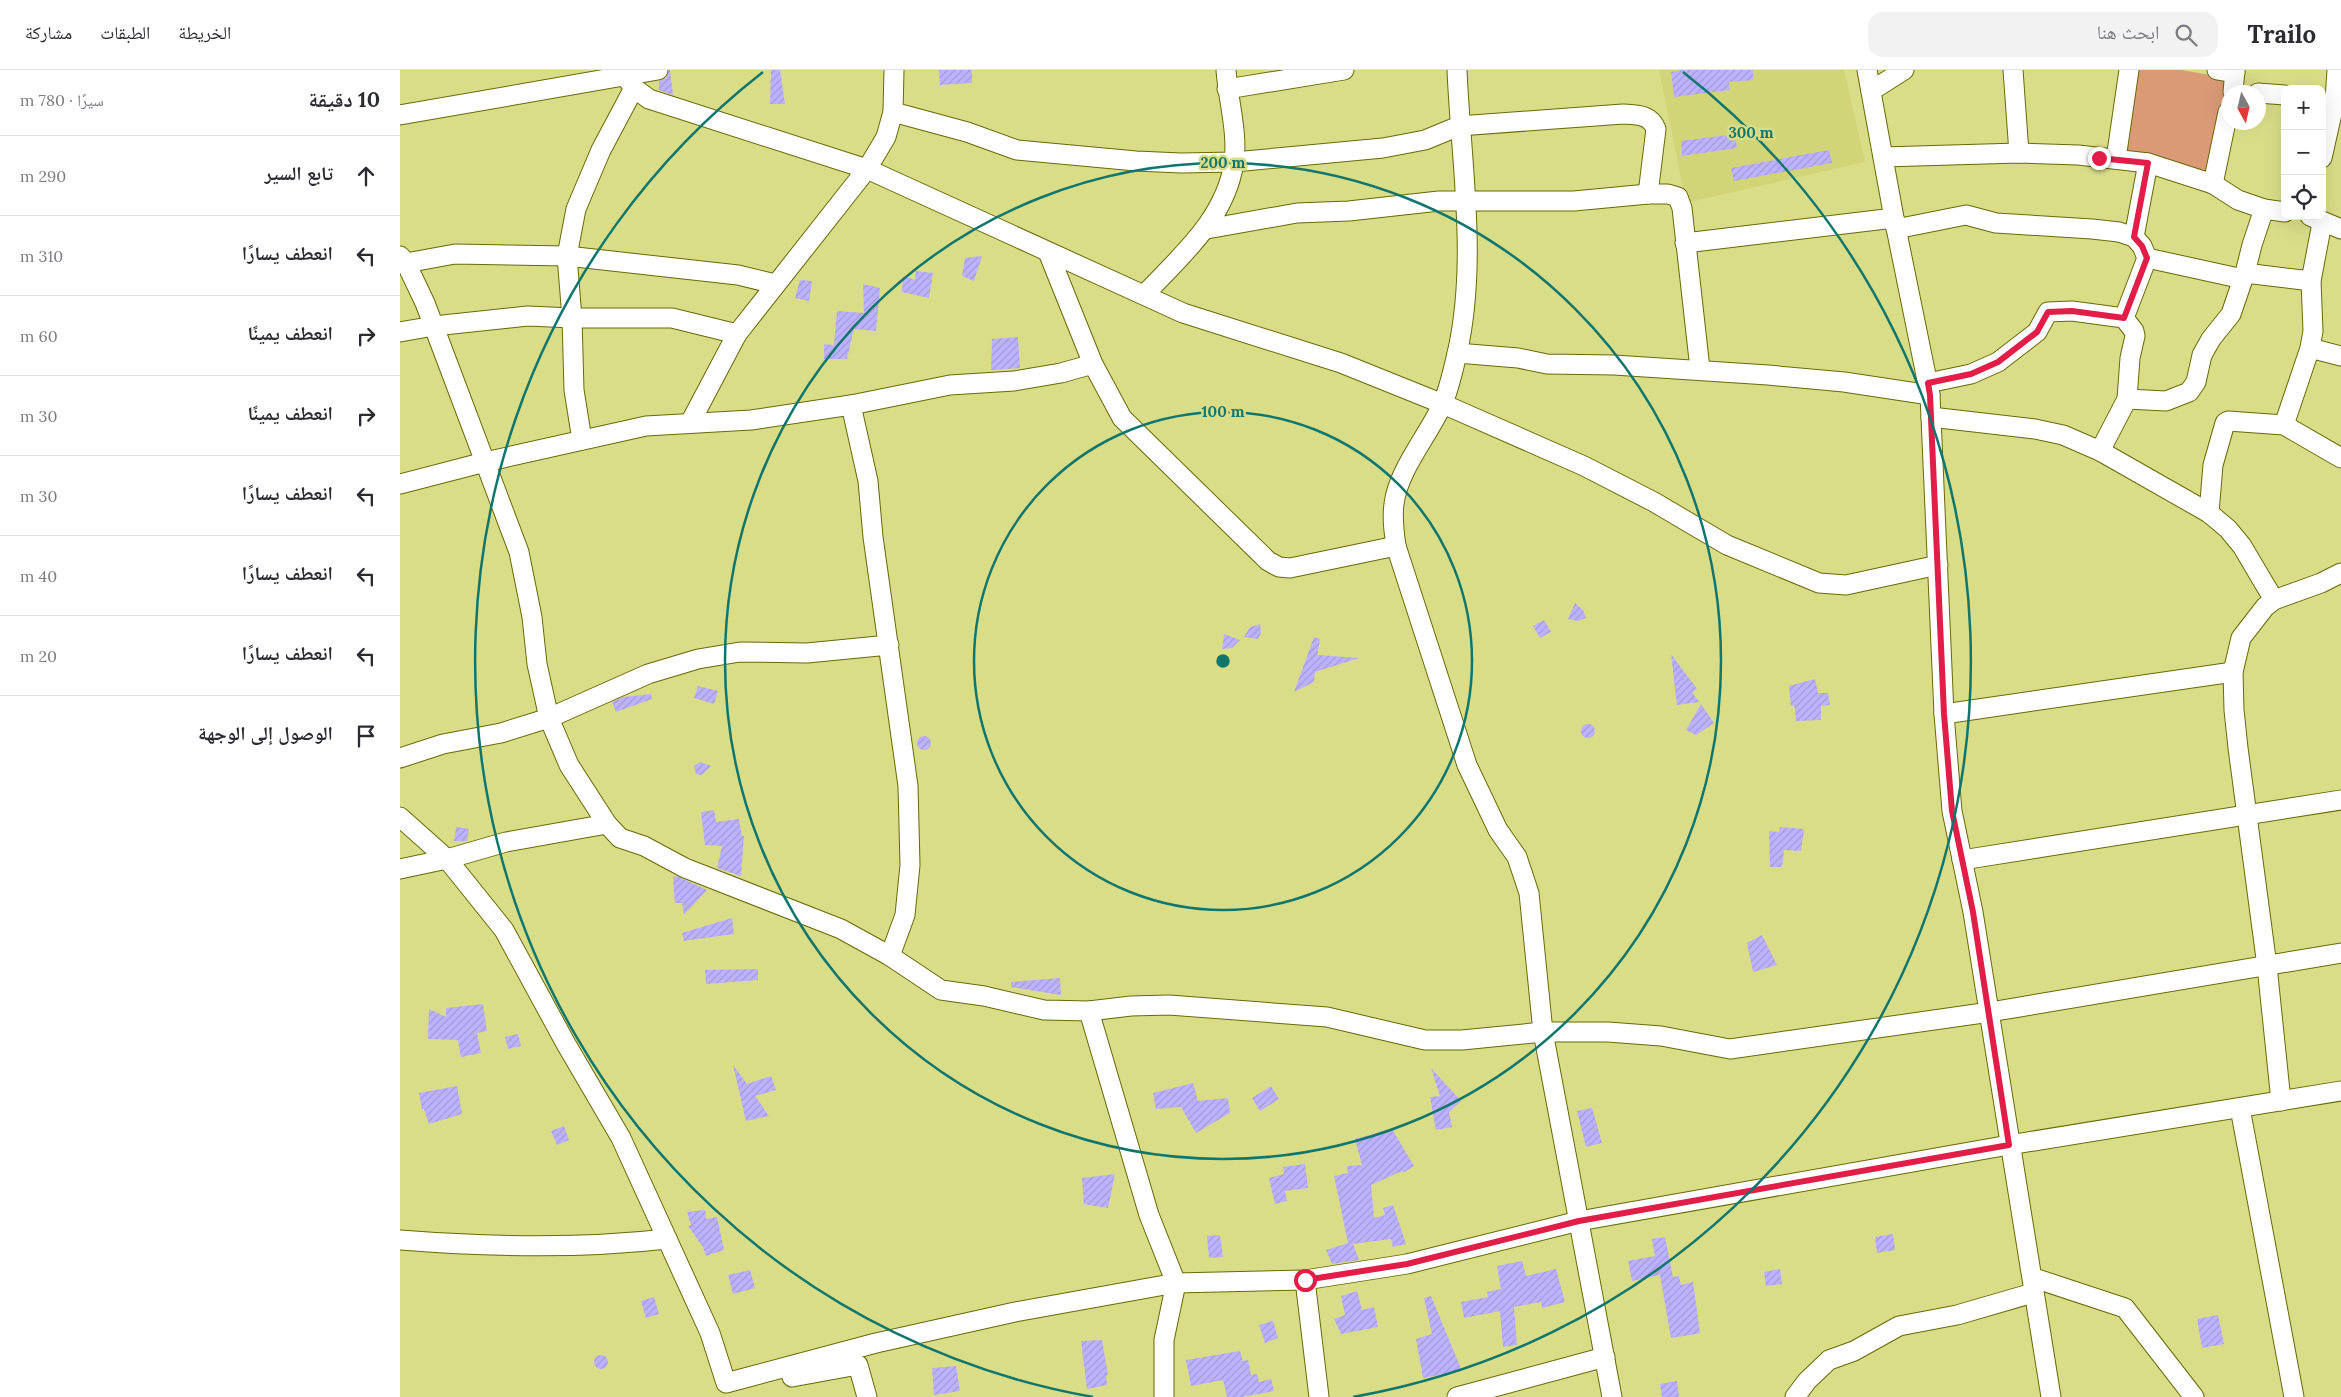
<!DOCTYPE html>
<html lang="ar">
<head>
<meta charset="utf-8">
<style>
  :root { --surface:#fff; --page:#f2f2f3; --text:#2b2b33; --muted:#7c7c81; --line:#e1e1e2 }
  body { margin:0; font-family:Lora,"Noto Naskh Arabic",serif; background:var(--page); color:var(--text); direction:rtl }
  .controls { position:absolute; right:15px; top:15px; display:grid; overflow:hidden; border-radius:10px; box-shadow:0 5px 20px #0002 }
  .controls button { width:45px; height:45px; display:grid; place-items:center; padding:0; border:0; border-bottom:1px solid var(--line); background:var(--surface); color:var(--text); font:25px sans-serif }
  .compass { position:absolute; left:1821px; top:15px; width:45px; height:45px; border-radius:50%; background:var(--surface); box-shadow:0 5px 20px #0002; rotate:172deg }
  .stop { position:absolute; width:15px; height:15px; margin:-11px; border:4px solid #e11d48; border-radius:50%; background:#fff }
  .stop.end { background:#e11d48; border-color:#fff; box-shadow:0 1px 5px #0008 }
  .list { margin:0; padding:0; list-style:none }
  h2 { display:flex; justify-content:space-between; align-items:center; height:65px; margin:0; padding:0 20px; font-size:21px }
  h2 small { font-size:16px; font-weight:400; color:var(--muted) }
  .list li { display:grid; grid-template-columns:32px 1fr auto; gap:15px; align-items:center; box-sizing:border-box; height:80px; padding:0 20px; border-top:1px solid var(--line) }
  .list b { display:block; font-size:19px; white-space:nowrap }
  .list em { font-size:16px; font-style:normal; color:var(--muted) }
  .icon { flex:none; width:28px; height:28px; fill:none; stroke:currentColor; stroke-width:2; stroke-linecap:round; stroke-linejoin:round }
  .map { position:relative; flex:none; width:1941px; height:1327px; overflow:hidden; direction:ltr }
  header { display:flex; align-items:center; gap:30px; box-sizing:border-box; height:70px; padding:0 25px; background:var(--surface); border-bottom:1px solid var(--line) }
  header strong { font-size:24px }
  nav { display:flex; gap:28px; margin-inline-start:auto; font-size:18px }
  .search { width:350px; height:45px; background:var(--page); display:flex; align-items:center; gap:12px; box-sizing:border-box; padding:0 18px; border-radius:15px; color:var(--muted); font-size:19px }
  main { display:flex }
  aside { flex:1; background:var(--surface) }
  .map>svg:first-child { display:block }
  .built { fill:#d2d577 }
  .pitch { fill:#db9a76 }
  .building { fill:url(#building-hatch) }
  .lines { fill:none; stroke-linecap:round; stroke-linejoin:round }
  .minor-casing { stroke:#686907; stroke-width:21 }
  .minor { stroke:#fff; stroke-width:19 }
  .route { stroke:#e11d48; stroke-width:6 }
  .ring { fill:none; stroke:#0f766e; stroke-width:2.5 }
  .centre { fill:#0f766e; stroke:#dadd88; stroke-width:2.5 }
  .ring-label { font-size:15px; text-anchor:middle; font-weight:bold; fill:#0f766e; stroke:#dadd88; stroke-width:5; stroke-linejoin:round; paint-order:stroke }
</style>
</head>
<body>
<header>
<strong>Trailo</strong>
<div class="search"><svg class="icon" aria-label="search" viewBox="0 0 24 24"><circle cx="10" cy="10" r="6"/><path d="M15 15l6 6"/></svg>ابحث هنا</div>
<nav><a>الخريطة</a><a>الطبقات</a><a>مشاركة</a></nav>
</header>
<main>
<div class="map">
<svg width="1941" height="1327" viewBox="0 0 1941 1327">
  <defs>
    <pattern id="building-hatch" width="6" height="6" patternUnits="userSpaceOnUse" patternTransform="scale(1.25)"><rect width="6" height="6" fill="#bdb2fe"/><path d="M-1 1l2-2M0 6l6-6M5 7l2-2" fill="none" stroke="#a299d8"/></pattern>
  </defs>
  <rect width="100%" height="100%" fill="#dadd88"/>
  <polygon class="built" points="1259,0 1444,0 1465,92 1286,133"/>
  <polygon class="pitch" points="1735,0 1781,0 1829,8 1810,102 1722,84"/>
  <g class="building">
    <polygon points="269,0 270,0 273,25 259,20 259,11 266,8"/>
    <polygon points="371,0 380,0 385,34 370,34"/>
    <polygon points="539,0 572,0 572,13 540,15"/>
    <polygon points="1283,0 1353,0 1353,10 1329,12 1330,20 1274,27 1271,2"/>
    <polygon points="1335,64 1337,78 1282,86 1281,71"/>
    <polygon points="1429,80 1432,93 1334,111 1331,98"/>
    <polygon points="582,186 574,211 562,206 565,188"/>
    <polygon points="516,201 533,203 529,228 502,222 503,206 515,210"/>
    <polygon points="400,210 412,211 409,231 395,228"/>
    <polygon points="463,214 480,218 476,261 454,259 447,289 424,289 424,274 434,275 437,241 464,243"/>
    <polygon points="618,267 620,298 591,300 592,269"/>
    <polygon points="1175,533 1183,540 1186,548 1178,551 1168,549"/>
    <polygon points="1144,550 1151,562 1140,568 1133,556"/>
    <polygon points="860,554 861,563 858,569 844,567 850,557"/>
    <polygon points="824,564 840,570 832,578 822,579"/>
    <polygon points="914,567 920,569 917,587 918,585 959,588 915,602 914,612 894,622"/>
    <polygon points="1271,584 1297,619 1292,622 1299,632 1277,635"/>
    <polygon points="1415,609 1418,623 1428,623 1430,635 1421,636 1421,650 1396,651 1395,639 1394,636 1391,636 1389,616"/>
    <polygon points="298,616 318,621 314,634 294,628"/>
    <polygon points="251,624 252,629 216,642 212,632 223,627"/>
    <polygon points="1301,634 1314,653 1296,665 1286,660"/>
    <circle cx="1188" cy="661" r="7"/>
    <circle cx="524" cy="673" r="7"/>
    <polygon points="300,692 311,696 303,704 300,705 296,704 294,696"/>
    <polygon points="314,740 316,752 339,749 342,766 344,766 341,806 317,798 322,776 305,775 301,742"/>
    <polygon points="56,757 69,759 67,771 54,771"/>
    <polygon points="1380,757 1404,759 1401,781 1384,780 1382,797 1370,797 1369,761 1379,762"/>
    <polygon points="277,806 307,820 284,845 282,833 275,833 273,807"/>
    <polygon points="332,848 334,864 284,871 282,863"/>
    <polygon points="1362,865 1377,895 1353,902 1347,873"/>
    <polygon points="358,899 358,910 306,914 305,900"/>
    <polygon points="660,908 661,925 611,917 611,912"/>
    <polygon points="83,934 87,961 77,963 81,983 61,987 58,970 28,969 29,939 46,947 46,938"/>
    <polygon points="118,964 121,976 108,979 105,967"/>
    <polygon points="333,995 347,1014 371,1006 376,1020 355,1026 369,1046 346,1051"/>
    <polygon points="1031,998 1061,1031 1049,1042 1052,1057 1036,1060 1030,1027 1040,1026"/>
    <polygon points="793,1013 798,1031 828,1028 830,1043 796,1063 781,1037 756,1039 753,1023"/>
    <polygon points="57,1016 62,1044 29,1054 24,1039 22,1039 19,1023"/>
    <polygon points="871,1016 879,1029 860,1041 852,1028"/>
    <polygon points="1192,1038 1202,1073 1186,1077 1177,1041"/>
    <polygon points="164,1056 169,1070 157,1075 151,1061"/>
    <polygon points="992,1059 1014,1096 1003,1103 1002,1101 971,1115 974,1148 985,1145 983,1138 993,1135 1006,1174 993,1177 991,1169 953,1174 959,1190 932,1194 926,1180 948,1173 934,1106 948,1103 947,1096 962,1095 955,1069"/>
    <polygon points="905,1094 908,1118 885,1121 887,1131 875,1134 869,1108 884,1104 883,1097"/>
    <polygon points="715,1104 708,1138 684,1134 682,1108"/>
    <polygon points="305,1140 306,1149 317,1147 324,1180 306,1186 303,1177 288,1156 291,1155 287,1142"/>
    <polygon points="1493,1164 1495,1180 1477,1183 1475,1167"/>
    <polygon points="820,1165 823,1187 809,1188 807,1166"/>
    <polygon points="1265,1167 1273,1207 1279,1206 1281,1215 1293,1212 1300,1263 1296,1264 1271,1268 1260,1205 1232,1211 1228,1191 1255,1186 1252,1169"/>
    <polygon points="1122,1191 1126,1206 1156,1199 1165,1232 1142,1238 1141,1232 1114,1237 1117,1275 1103,1277 1100,1241 1064,1248 1061,1232 1088,1227 1087,1222 1101,1219 1097,1196"/>
    <polygon points="1380,1199 1382,1214 1366,1216 1364,1202"/>
    <polygon points="350,1200 355,1218 333,1224 328,1205"/>
    <polygon points="957,1221 962,1240 974,1237 978,1257 941,1264 934,1249 945,1245 941,1226"/>
    <polygon points="1031,1226 1062,1301 1023,1308 1016,1269 1032,1264 1024,1228"/>
    <polygon points="254,1227 259,1244 246,1248 241,1231"/>
    <polygon points="1818,1245 1824,1274 1802,1278 1797,1249"/>
    <polygon points="873,1251 878,1268 865,1273 859,1255"/>
    <polygon points="702,1270 708,1305 706,1306 707,1315 687,1319 681,1271"/>
    <polygon points="840,1281 843,1291 848,1290 851,1305 857,1304 859,1312 871,1309 874,1321 842,1327 827,1327 823,1310 791,1316 786,1290"/>
    <circle cx="201" cy="1292" r="7"/>
    <polygon points="556,1296 560,1321 534,1325 532,1298"/>
    <polygon points="1277,1311 1279,1327 1262,1327 1260,1314"/>
  </g>
  <g class="lines">
    <g class="minor-casing">
      <g id="minor">
        <path d="M1057 0C1061 94 1078 191 1057 284 1053 300 1049 320 1042 335 1028 366 998 400 994 434 992 448 994 462 996 476L1067 695 1098 760 1117 787 1129 823 1143 962 1212 1327"/>
        <polyline points="1467,0 1494,148 1530,325 1544,644 1552,741 1573,842 1651,1327"/>
        <polyline points="1613,0 1619,83"/>
        <polyline points="1817,0 1835,3"/>
        <polyline points="224,5 234,18 249,29 467,99 783,243 941,293 1043,334 1184,396 1254,432 1327,475 1419,513 1446,515 1538,495"/>
        <polyline points="827,19 944,0"/>
        <polyline points="1471,21 1504,0"/>
        <polyline points="1833,22 1835,0"/>
        <polyline points="1858,23 1885,25"/>
        <path d="M493 42 567 62 617 80 736 91 781 93 834 92 983 78 1025 70 1059 56 1223 44C1237 45 1250 44 1256 59L1248 124"/>
        <polyline points="0,45 258,0"/>
        <polyline points="1483,87 1619,83 1678,85 1748,93 1813,114 1838,130 1864,139 1885,142"/>
        <polyline points="1922,88 1935,30 1937,0"/>
        <polyline points="1716,89 1729,0"/>
        <polyline points="1813,114 1828,42"/>
        <polyline points="1910,146 1941,159"/>
        <polyline points="807,159 897,143 949,141 1039,131 1174,131 1248,124 1268,124 1278,127 1282,138 1300,299"/>
        <polyline points="1496,159 1566,145 1596,153 1692,159 1719,162 1734,167 1742,176 1747,188 1724,248"/>
        <polyline points="1734,167 1748,93"/>
        <polyline points="1285,173 1494,148"/>
        <polyline points="648,182 693,294 722,348 868,491 879,497 890,498 996,476"/>
        <polyline points="0,186 6,193 25,233 119,482 132,547 137,594 149,648 169,695 207,754 220,768 244,776 285,798 441,859 490,886 541,920 584,926 644,940 689,941 731,936 769,935 927,947 1025,970 1062,970 1143,962 1208,962 1261,966 1330,979 1590,942 1941,883"/>
        <polyline points="1747,188 1843,209"/>
        <polyline points="6,193 55,184 167,186 338,205 375,214"/>
        <polyline points="1845,203 1911,211"/>
        <path d="M745 224C781 186 826 148 834 92 838 62 828 30 826 0"/>
        <polyline points="0,262 34,256 128,246 172,248 272,248 337,264"/>
        <polyline points="1910,278 1941,286"/>
        <polyline points="1057,283 1118,288 1147,294 1214,295 1368,305 1444,312 1530,325"/>
        <polyline points="1528,313 1571,304 1598,292 1637,262 1648,242 1672,241 1724,248 1734,261 1735,266 1730,288 1727,329 1700,381"/>
        <polyline points="1727,329 1766,331 1789,322 1796,312 1802,285 1811,269 1831,244 1845,203 1852,175 1864,139"/>
        <polyline points="451,335 468,411 473,467 508,716 510,795 505,845 490,886"/>
        <polyline points="1531,347 1635,359 1663,365 1700,381 1809,443 1828,459 1842,476 1874,530"/>
        <polyline points="290,353 337,264 467,99 486,67 493,42 494,0"/>
        <polyline points="1884,355 1910,278 1913,261 1911,211 1922,153"/>
        <polyline points="182,370 174,320 172,248 167,186 176,139 201,80 234,18"/>
        <polyline points="0,414 85,392 246,356 351,350 451,335 550,315 614,311 661,303 693,294"/>
        <polyline points="1809,443 1813,395 1825,353 1828,351 1884,355 1941,388"/>
        <polyline points="1544,644 1833,602"/>
        <polyline points="0,688 43,674 101,663 149,648 248,604 298,589 340,582 407,583 489,575"/>
        <polyline points="0,747 47,789 104,860 166,974 221,1068 310,1263 326,1313 476,1273 615,1242 776,1213 905,1210 1007,1194 1179,1151 1609,1075 1941,1021"/>
        <polyline points="1562,790 1941,730"/>
        <polyline points="0,799 47,789 106,772 207,754"/>
        <polyline points="689,941 749,1145 776,1213 764,1270 764,1327"/>
        <polyline points="1881,1031 1867,896 1838,678 1834,640 1833,602 1841,568 1865,537 1874,530 1921,513 1941,503"/>
        <polyline points="1840,1038 1894,1327"/>
        <path d="M0 1170C89 1177 179 1179 267 1169"/>
        <polyline points="1634,1208 1725,1238 1794,1327"/>
        <polyline points="905,1210 919,1327"/>
        <polyline points="392,1307 458,1295 467,1327"/>
        <polyline points="1057,1327 1205,1287"/>
        <polyline points="1395,1327 1407,1311 1429,1290 1454,1281 1499,1256 1557,1245 1633,1223"/>
      </g>
    </g>
    <use href="#minor" class="minor"/>
  </g>
  <g class="lines">
    <polyline class="route" points="905,1210 1007,1194 1179,1151 1609,1075 1573,842 1552,741 1544,644 1530,325 1528,313 1571,304 1598,292 1637,262 1648,242 1672,241 1724,248 1747,188 1742,176 1734,167 1748,93 1699,88"/>
  </g>
  <g class="ring">
    <circle cx="823" cy="591" r="249"/>
    <circle cx="823" cy="591" r="498"/>
    <path d="M693 1327A747 747 0 0 1 363 2M1283 2A747 747 0 0 1 953 1327"/>
  </g>
  <circle cx="823" cy="591" r="8" class="centre"/>
  <g class="ring-label">
    <text x="1351" y="68">300 m</text>
    <text x="823" y="98">200 m</text>
    <text x="823" y="347">100 m</text>
  </g>
</svg>
<div class="controls">
<button>+</button>
<button>−</button>
<button><svg class="icon" aria-label="locate" viewBox="0 0 24 24"><circle cx="12" cy="12" r="6"/><path d="M12 2v4M12 18v4M2 12h4M18 12h4"/></svg></button>
</div>
<svg class="compass" viewBox="-18 -18 36 36"><path d="M0-13l5 13h-10z" fill="#e53935"/><path d="M0 13l5-13h-10z" fill="#7c7c81"/></svg>
<div class="stop" style="left:905px;top:1210px"></div>
<div class="stop end" style="left:1699px;top:88px"></div>
</div>
<aside>
<h2>10 دقيقة<small>سيرًا · 780 m</small></h2>
<ul class="list">
<li><svg class="icon" aria-label="ahead" viewBox="0 0 24 24"><path d="M12 20V5M6 11l6-6 6 6"/></svg><div><b>تابع السير</b></div><em>290 m</em></li>
<li><svg class="icon" aria-label="left" viewBox="0 0 24 24"><path d="M17 20v-9H6M10 6l-5 5 5 5"/></svg><div><b>انعطف يسارًا</b></div><em>310 m</em></li>
<li><svg class="icon" aria-label="right" viewBox="0 0 24 24"><path d="M7 20v-9h11M14 6l5 5-5 5"/></svg><div><b>انعطف يمينًا</b></div><em>60 m</em></li>
<li><svg class="icon" aria-label="right" viewBox="0 0 24 24"><path d="M7 20v-9h11M14 6l5 5-5 5"/></svg><div><b>انعطف يمينًا</b></div><em>30 m</em></li>
<li><svg class="icon" aria-label="left" viewBox="0 0 24 24"><path d="M17 20v-9H6M10 6l-5 5 5 5"/></svg><div><b>انعطف يسارًا</b></div><em>30 m</em></li>
<li><svg class="icon" aria-label="left" viewBox="0 0 24 24"><path d="M17 20v-9H6M10 6l-5 5 5 5"/></svg><div><b>انعطف يسارًا</b></div><em>40 m</em></li>
<li><svg class="icon" aria-label="left" viewBox="0 0 24 24"><path d="M17 20v-9H6M10 6l-5 5 5 5"/></svg><div><b>انعطف يسارًا</b></div><em>20 m</em></li>
<li><svg class="icon" aria-label="arrive" viewBox="0 0 24 24"><path d="M6 21V4h12l-3 4 3 4H6"/></svg><div><b>الوصول إلى الوجهة</b></div></li>
</ul>
</aside>
</main>
</body>
</html>
